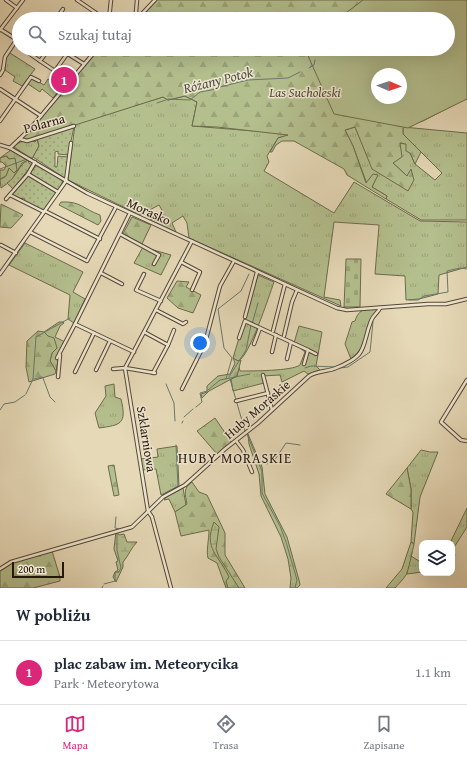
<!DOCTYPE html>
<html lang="pl">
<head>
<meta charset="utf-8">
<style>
  :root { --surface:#fff; --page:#f6f6f7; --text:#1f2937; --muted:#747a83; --line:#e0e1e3; --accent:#db2777 }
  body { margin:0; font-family:"Gentium Book Plus",serif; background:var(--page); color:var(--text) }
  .controls { position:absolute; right:12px; bottom:12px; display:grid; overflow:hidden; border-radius:8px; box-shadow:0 4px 16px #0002 }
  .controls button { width:36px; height:36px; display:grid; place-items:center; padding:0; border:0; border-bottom:1px solid var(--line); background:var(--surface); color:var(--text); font:20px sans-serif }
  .compass { position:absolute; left:371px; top:68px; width:36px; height:36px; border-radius:50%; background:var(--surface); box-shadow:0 4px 16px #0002; rotate:92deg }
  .scale { position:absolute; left:12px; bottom:10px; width:52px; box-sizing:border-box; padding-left:4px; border:2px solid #24170c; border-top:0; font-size:11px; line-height:14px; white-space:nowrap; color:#24170c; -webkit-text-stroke:3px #efe6d0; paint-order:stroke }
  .you { position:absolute; left:200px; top:343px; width:14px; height:14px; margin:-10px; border:3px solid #fff; border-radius:50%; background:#1a73e8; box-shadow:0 0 0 6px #1a73e833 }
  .badge { display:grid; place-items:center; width:26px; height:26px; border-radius:50%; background:var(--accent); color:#fff; font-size:13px; font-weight:700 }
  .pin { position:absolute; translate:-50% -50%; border:2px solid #fff; box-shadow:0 1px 4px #0006 }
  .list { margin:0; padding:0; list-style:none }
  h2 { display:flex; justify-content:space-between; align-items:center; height:52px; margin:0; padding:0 16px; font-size:17px }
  h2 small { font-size:13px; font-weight:400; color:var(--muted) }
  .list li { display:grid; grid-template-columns:26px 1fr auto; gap:12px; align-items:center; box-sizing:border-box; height:64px; padding:0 16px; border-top:1px solid var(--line) }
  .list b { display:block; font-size:15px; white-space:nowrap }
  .list p { margin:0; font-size:13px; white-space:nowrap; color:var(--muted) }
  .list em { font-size:13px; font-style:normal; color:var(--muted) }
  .icon { flex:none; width:22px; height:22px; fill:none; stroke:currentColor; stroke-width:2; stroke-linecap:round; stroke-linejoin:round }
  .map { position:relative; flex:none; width:467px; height:588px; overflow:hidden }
  .search { position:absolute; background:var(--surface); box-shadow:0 4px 16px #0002; left:12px; right:12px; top:12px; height:44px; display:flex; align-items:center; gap:10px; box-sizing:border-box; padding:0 14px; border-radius:22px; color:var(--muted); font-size:15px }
  .sheet { height:116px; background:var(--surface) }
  nav { display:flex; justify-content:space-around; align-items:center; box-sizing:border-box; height:56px; border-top:1px solid var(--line); background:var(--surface); font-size:11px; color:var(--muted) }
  nav a { display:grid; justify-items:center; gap:2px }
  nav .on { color:var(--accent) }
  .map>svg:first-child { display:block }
  .grass { fill:url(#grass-tufts); stroke:#6c6b4d }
  .forest { fill:url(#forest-firs); stroke:#6c6b4d; fill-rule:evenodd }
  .wetland { fill:url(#wetland-marsh); stroke:#6c6b4d }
  .cemetery { fill:url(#cemetery-stones); stroke:#6c6b4d }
  .park { fill:#b4bf8e; stroke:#6c6b4d; fill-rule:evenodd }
  .garden { fill:url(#garden-dots); stroke:#6c6b4d }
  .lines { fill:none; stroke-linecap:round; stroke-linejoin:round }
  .stream { stroke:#68796d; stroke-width:1 }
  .minor-casing { stroke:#544837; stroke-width:4.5 }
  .minor { stroke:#efe6d0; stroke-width:2.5 }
  .labels { text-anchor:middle; stroke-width:3; stroke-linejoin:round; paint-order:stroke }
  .park-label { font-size:13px; font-style:italic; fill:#4f4933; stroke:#efe6d0 }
  .street-label { font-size:13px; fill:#24170c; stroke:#efe6d0 }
  .water-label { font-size:14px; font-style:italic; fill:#4c5044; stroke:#efe6d0 }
  .neighbourhood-label { font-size:14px; letter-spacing:1px; fill:#24170c; stroke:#efe6d0 }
</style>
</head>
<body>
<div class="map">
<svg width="467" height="588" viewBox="0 0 467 588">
  <defs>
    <pattern id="grass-tufts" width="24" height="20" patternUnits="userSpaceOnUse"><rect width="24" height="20" fill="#b4bf8e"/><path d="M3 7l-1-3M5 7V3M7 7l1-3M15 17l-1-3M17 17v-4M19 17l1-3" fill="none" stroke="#9ba379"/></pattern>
    <pattern id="forest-firs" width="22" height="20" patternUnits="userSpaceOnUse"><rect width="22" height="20" fill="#b4bf8e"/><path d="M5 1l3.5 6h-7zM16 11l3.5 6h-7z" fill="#9ba379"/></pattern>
    <pattern id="wetland-marsh" width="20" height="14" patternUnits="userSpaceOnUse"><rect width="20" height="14" fill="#b4bf8e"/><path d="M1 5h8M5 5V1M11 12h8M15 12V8" fill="none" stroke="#9ba379"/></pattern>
    <pattern id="cemetery-stones" width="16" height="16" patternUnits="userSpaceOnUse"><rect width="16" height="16" fill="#b4bf8e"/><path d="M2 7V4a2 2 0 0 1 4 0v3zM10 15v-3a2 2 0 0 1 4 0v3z" fill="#9ba379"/></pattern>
    <pattern id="garden-dots" width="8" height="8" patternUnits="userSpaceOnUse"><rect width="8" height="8" fill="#b4bf8e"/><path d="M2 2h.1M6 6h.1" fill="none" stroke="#9ba379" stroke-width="1.8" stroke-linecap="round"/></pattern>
  </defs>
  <rect width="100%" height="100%" fill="#e6d9b7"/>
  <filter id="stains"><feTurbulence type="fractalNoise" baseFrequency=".005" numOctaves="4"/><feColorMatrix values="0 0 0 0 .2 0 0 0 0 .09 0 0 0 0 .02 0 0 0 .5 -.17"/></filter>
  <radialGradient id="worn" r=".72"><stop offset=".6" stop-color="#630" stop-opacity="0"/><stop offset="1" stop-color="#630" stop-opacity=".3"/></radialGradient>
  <g class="grass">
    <polygon points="10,53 35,69 22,86 13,81 15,77 5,70 6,58"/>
    <polygon points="32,78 44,85 48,79 61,88 53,98 42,89 40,92 28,84"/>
    <polygon points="185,96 197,102 192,126 278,133 289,135 278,138 267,156 269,162 264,171 334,213 354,182 420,221 467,222 467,267 439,275 438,294 419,299 406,300 405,276 375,274 379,225 334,222 324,297 340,300 341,306 189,238 187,223 183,216 172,223 176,232 150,220 163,212 159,205 140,215 68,180 75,124 163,97 168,100"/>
    <polygon points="355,127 361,141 408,191 411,170 407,176 393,163 400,143 406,144 415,164 435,180 442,173 403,134 403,127 467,133 467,220 421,220 386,199 387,196 372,187 377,175 367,184 353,146 345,130"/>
    <path d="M37 139 39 146 32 159 14 147C18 141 29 139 35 142Z"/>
    <path d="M11 150 28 160 22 163 11 181 1 188 0 179C7 178 6 173 9 168H11L12 170 17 164 14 163 15 160 9 159 7 156 0 158Z"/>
    <polygon points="25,243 83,272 73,292 85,299 74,323 68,319 70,295 9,265"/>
    <polygon points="143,247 171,255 161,275 134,263"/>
    <path d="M258 275 274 282C269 296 249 358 238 361L233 358Z"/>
    <path d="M378 309C376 312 373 314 371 319 366 335 365 348 351 359L345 344 352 322 355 321C359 308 366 309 378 309Z"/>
    <polygon points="59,322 63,322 64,323 60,326 55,337 65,342 60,351 56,371 50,361 52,353 57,348 44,332"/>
    <path d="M299 326 322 332 316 366 320 370 308 374 304 371 282 382 280 375 262 376 264 383 233 391 231 379 237 376 239 367 240 371C252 371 292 371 300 365L305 352 294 343Z"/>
    <path d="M114 384 115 397 121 399C127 424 121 425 99 428L95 413 106 396 105 386Z"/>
    <polygon points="248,434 262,467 265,494 287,537 299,580 300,585 297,588 290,588 291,578 288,559 281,537 261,496 259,474 249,444"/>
    <polygon points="177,446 179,486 161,495 156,469 142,470 141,459 158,457 157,449"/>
    <polygon points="421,450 430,452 438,452 420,497 414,544 411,542 413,512 411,509 411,489 407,468"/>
    <polygon points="183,488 186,505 175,512 169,499 164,500 167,496"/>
    <polygon points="467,508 467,527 453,549 455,556 452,558 452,543 450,543"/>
    <polygon points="411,556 422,563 422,572 407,574 407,568"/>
  </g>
  <g class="forest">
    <path d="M156 0H467V98L423 121 403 128V134L421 152 415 164 410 153 406 151V144L400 143 402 157 393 163 407 176 411 169 414 180 408 191 372 169 355 127 345 130 353 146 366 183 373 174 378 175 372 187 387 196 386 199 347 175 344 169 294 141H282L276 145 272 152H270L278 138 288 135 217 127 192 126 197 102 185 96 168 100 163 97 25 141 23 138 98 49H448V19H139ZM377 74H401V98H377Z"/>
    <polygon points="6,156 9,159 15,158 17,170 14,173 9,168 6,176 0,179 0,170 4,170 6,166 2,162 0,162 0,158"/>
    <path d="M61 202C81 201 83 209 100 215L101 221 98 225 59 205Z"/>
    <polygon points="1,204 23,215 11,228 0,227"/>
    <polygon points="132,217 151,225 142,244 123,234"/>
    <polygon points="177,281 189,282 186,287 201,295 193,313 178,308 167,298"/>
    <polygon points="38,331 44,332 48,336 54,338 57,348 52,353 50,361 56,371 55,374 29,382 26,367 27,341"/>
    <polygon points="233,358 238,361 241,360 237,376 209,391 202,398 201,394 207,392 207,386 218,376 230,374 235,363"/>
    <polygon points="215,418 232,443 217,454 197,431"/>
    <polygon points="114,465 119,495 114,496 108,466"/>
    <polygon points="407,468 411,489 411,509 386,494"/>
    <path d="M192 482 199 492 207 495 225 533V555L245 588H226L217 563 208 558C206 552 209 539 209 530L181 536 175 512 187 504C185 494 183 488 192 482Z"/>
    <path d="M411 542 414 544C413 549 408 572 406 575 403 580 398 584 395 588H386L402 569Z"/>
    <polygon points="52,551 60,577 60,581 33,588 0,588 0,570 10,562"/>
  </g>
  <g class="wetland">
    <path d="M214 522 219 527 216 549 219 557 239 588H228L226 581 229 577C219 555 203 549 214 522Z"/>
    <path d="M116 531 119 535 124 534 127 542H137C131 548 129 555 123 562V567L116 582 113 577 115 572 118 570 116 562 118 561 114 549Z"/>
  </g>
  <polygon class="cemetery" points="346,259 361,259 360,307 344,307"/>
  <path class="park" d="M363 0H467V99L408 128 334 114 305 49H448V19H338ZM377 74H401V98H377Z"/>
  <g class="garden">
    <polygon points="74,127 68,155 58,154 58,151 55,152 55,167 57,167 58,156 68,157 66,179 33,157 39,146 37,138"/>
    <path d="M28 160 29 163 32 165 13 189 7 183C17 177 18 165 28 160Z"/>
    <polygon points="37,165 63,181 58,191 31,174 31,172"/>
    <polygon points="28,176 57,192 44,211 24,201 25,199 23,198 22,199 12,195"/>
  </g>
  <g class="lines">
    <g class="stream">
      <polyline points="309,68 314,65 315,60"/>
      <polyline points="220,87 248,80 288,78 300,72"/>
      <polyline points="168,99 190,100 200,92 217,89"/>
      <polyline points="157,103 166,100"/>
      <polyline points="29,157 32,158"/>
      <polyline points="0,169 27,159"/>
      <polyline points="409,300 418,300 424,296 448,292 447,271 460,268 467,269"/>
      <polyline points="252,324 258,303"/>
      <polyline points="305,368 311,366 336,367"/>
      <polyline points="340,368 348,367 370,352 373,322"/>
      <polyline points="229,377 246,350 251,325"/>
      <polyline points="43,378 50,397 55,402"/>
      <polyline points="34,379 42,377"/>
      <polyline points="226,379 232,358 224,348 218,309 241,291 249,274"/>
      <polyline points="230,379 245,431"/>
      <polyline points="166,384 174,403 175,421"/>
      <polyline points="208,390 220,380 250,374"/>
      <polyline points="26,394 33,379 36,337 70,318"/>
      <polyline points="196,407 202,402 200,393 207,391"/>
      <polyline points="0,410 4,404 15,402 25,395"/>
      <polyline points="184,417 193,409"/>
      <polyline points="182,423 183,421"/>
      <polyline points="247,434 262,471 262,493 280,526 286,542 297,580 295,588"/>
      <polyline points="257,460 267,464 276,458 286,443 300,445"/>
      <polyline points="159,499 164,494 178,486 176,445"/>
      <polyline points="116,517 115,528 119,529"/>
      <polyline points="104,584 115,581 115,572 119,572 121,568 117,550 117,532"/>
      <polyline points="102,588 103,586"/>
    </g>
    <g class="minor-casing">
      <g id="minor">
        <polyline points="6,0 17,8"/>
        <polyline points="77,0 105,19"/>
        <polyline points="137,0 136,12 139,16"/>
        <polyline points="56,19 63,9"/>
        <polyline points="74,19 75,18"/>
        <polyline points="109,19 111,0"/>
        <polyline points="137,19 155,0"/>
        <polyline points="0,29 19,41"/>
        <polyline points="0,30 23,0"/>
        <polyline points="32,49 30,54 40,61 46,53 41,49"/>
        <polyline points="60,49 84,64"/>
        <polyline points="40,61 55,71 67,54"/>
        <polyline points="0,75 3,70 5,57 19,36"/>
        <polyline points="0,89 41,116"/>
        <polyline points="0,121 31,77 39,81"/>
        <polyline points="20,139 27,141 74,126"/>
        <polyline points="0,145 10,148 87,193 337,308 347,310 428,304 446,304 467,299"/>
        <polyline points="10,148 30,129 97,49"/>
        <polyline points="28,174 58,192"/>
        <polyline points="10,195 44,212"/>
        <polyline points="6,199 28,174 35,162"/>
        <polyline points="45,211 100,239"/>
        <polyline points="130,213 75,324 134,352"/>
        <polyline points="30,232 87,261 116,207"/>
        <polyline points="120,234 159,255 154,264"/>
        <polyline points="1,245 16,253"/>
        <polyline points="181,262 200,272 192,290"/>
        <polyline points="101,273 122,284"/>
        <polyline points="0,274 66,181 71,143"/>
        <polyline points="144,274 136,290 161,301"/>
        <polyline points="156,310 183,324 186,322"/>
        <polyline points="245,317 257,272"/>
        <polyline points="273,331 285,284"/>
        <polyline points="144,332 168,345 174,330"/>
        <polyline points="284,336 292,302 297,290"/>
        <polyline points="239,338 245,321 308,350 304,364"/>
        <polyline points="254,344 260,328"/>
        <polyline points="308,350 316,354"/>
        <polyline points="272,352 276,335"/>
        <polyline points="57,358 75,324"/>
        <polyline points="287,359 291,342"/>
        <polyline points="113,369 125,368 155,373"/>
        <polyline points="96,370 110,341"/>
        <polyline points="75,372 94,333"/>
        <polyline points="153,373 168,345"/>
        <polyline points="263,375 272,410"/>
        <polyline points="58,377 60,355"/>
        <polyline points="467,380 441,422 461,440 467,441"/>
        <polyline points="182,389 205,343 220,286 234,261"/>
        <polyline points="236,401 268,393"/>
        <polyline points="237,442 243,450 252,472"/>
        <path d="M0 569 11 562 132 527 163 497 185 485 194 477 225 449 258 423 309 376C318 370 327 372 336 368 369 355 361 347 371 321 373 315 378 313 380 308"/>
        <polyline points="171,588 152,517 148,511 125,368 192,241"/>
      </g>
    </g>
    <use href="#minor" class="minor"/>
  </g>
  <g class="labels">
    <g class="park-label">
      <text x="305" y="97">Las Sucholeski</text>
    </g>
    <g class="street-label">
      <text transform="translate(44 123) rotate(-15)" y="5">Polarna</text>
      <text transform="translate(149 211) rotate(25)" y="5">Morasko</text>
      <text transform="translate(257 409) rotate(-41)" y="5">Huby Moraskie</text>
      <text transform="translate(147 439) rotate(81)" y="5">Szklarniowa</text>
    </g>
    <g class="water-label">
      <text transform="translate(218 80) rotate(-14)" y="5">Różany Potok</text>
    </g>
    <g class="neighbourhood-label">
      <text x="235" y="463">HUBY MORASKIE</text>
    </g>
  </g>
  <rect width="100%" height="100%" filter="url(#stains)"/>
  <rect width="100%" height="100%" fill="url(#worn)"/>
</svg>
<div class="controls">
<button><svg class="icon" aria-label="layers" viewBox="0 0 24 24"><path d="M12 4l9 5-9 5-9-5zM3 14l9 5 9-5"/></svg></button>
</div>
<svg class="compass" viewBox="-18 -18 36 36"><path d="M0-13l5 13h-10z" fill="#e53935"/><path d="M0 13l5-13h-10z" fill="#747a83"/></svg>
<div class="scale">200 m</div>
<div class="you"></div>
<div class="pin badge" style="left:64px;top:80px">1</div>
<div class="search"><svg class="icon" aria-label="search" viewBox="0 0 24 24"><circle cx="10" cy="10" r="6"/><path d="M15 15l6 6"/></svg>Szukaj tutaj</div>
</div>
<section class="sheet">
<h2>W pobliżu<small></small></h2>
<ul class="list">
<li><span class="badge">1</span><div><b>plac zabaw im. Meteorycika</b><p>Park · Meteorytowa</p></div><em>1.1 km</em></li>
</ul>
</section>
<nav>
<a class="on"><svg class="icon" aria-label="map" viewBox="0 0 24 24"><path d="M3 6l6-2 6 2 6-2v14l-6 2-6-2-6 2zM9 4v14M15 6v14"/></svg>Mapa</a>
<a><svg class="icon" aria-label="directions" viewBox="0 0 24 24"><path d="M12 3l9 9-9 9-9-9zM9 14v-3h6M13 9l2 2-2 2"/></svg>Trasa</a>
<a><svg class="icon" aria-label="saved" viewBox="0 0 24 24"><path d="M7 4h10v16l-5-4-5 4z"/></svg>Zapisane</a>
</nav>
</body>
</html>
